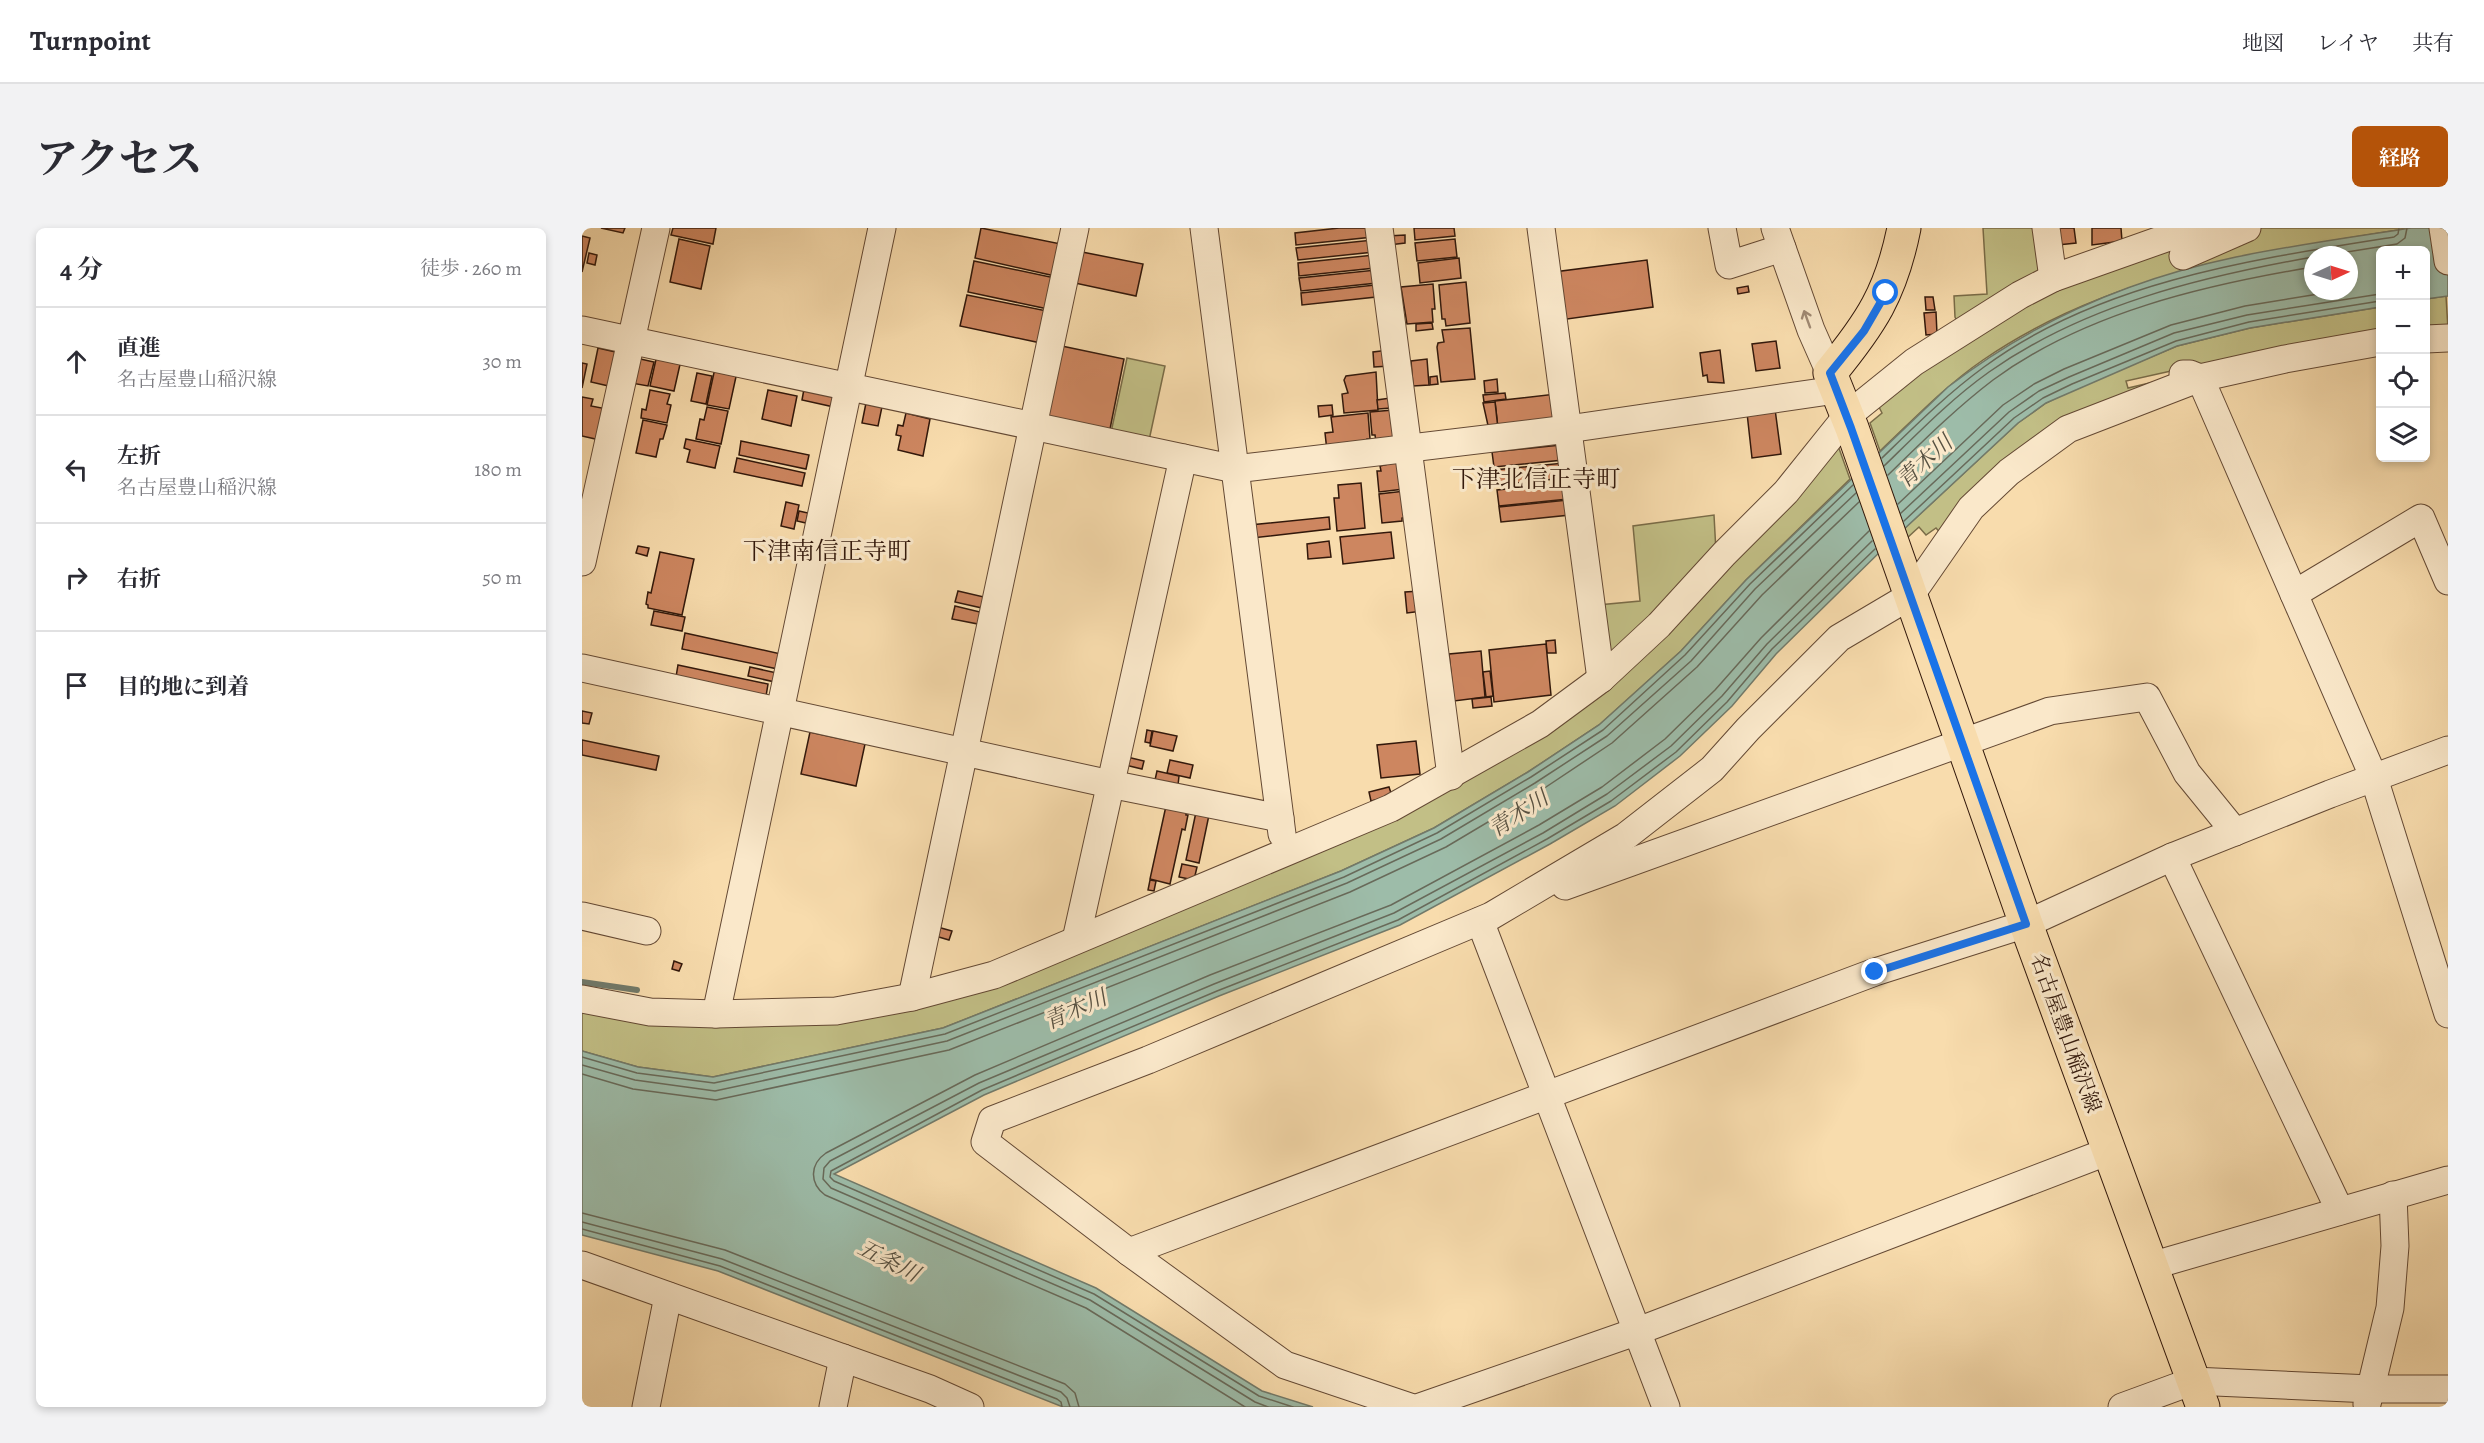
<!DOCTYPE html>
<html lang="ja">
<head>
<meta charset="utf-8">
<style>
  :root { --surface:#fff; --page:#f2f2f3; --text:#2b2b33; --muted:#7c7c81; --line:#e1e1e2; --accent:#b45309 }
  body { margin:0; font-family:Alegreya,"Noto Serif JP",serif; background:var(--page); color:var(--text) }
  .controls { position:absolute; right:18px; top:18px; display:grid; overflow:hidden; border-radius:9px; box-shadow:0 3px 9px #0003 }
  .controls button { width:54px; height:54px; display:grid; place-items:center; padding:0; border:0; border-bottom:2px solid var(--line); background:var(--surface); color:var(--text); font:30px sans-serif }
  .compass { position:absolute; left:1722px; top:18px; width:54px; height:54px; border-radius:50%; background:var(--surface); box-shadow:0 3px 9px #0003; rotate:86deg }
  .stop { position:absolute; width:18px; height:18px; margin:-14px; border:4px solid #1a73e8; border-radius:50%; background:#fff }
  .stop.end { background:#1a73e8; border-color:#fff; box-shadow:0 2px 6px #0008 }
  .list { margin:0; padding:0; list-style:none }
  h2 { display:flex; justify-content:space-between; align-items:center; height:78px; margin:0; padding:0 24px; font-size:26px }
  h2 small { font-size:20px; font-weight:400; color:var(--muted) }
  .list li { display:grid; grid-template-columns:39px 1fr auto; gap:18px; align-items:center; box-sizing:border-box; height:108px; padding:0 24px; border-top:2px solid var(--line) }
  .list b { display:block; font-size:22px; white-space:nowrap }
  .list p { margin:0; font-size:20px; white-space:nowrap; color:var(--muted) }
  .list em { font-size:20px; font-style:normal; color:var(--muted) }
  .icon { flex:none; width:33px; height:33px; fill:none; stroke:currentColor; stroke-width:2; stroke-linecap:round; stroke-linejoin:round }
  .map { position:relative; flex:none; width:1866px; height:1179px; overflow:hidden; border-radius:9px }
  header { display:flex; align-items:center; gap:36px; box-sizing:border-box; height:84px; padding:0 30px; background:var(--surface); border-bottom:2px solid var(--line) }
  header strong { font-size:28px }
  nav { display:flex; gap:33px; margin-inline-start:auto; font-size:21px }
  .intro { display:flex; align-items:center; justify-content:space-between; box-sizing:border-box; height:144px; padding:0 36px }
  h1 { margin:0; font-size:42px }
  .button { padding:15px 27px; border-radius:9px; background:var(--accent); color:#fff; font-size:21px; font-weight:700 }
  main { display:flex; gap:36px; padding:0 36px }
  aside { flex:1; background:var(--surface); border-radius:9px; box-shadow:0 3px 9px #0003 }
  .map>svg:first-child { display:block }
  .green { fill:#c2bf86; stroke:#7a6c48; stroke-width:1.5 }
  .water { fill:#9dbca9; stroke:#727a6a; stroke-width:1.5; fill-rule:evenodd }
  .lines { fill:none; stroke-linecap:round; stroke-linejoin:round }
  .shore { stroke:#686a5a; stroke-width:1.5 }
  .stream { stroke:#727a6a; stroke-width:6 }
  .building { fill:#cd8660; stroke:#32180b; stroke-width:1.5 }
  .minor-casing { stroke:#644934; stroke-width:29 }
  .major-casing { stroke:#32180b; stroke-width:35 }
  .minor { stroke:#fae8ca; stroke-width:27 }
  .major { stroke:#f8dcad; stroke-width:33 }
  .oneway { stroke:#a08a74 }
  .route { stroke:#1a73e8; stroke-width:8 }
  .labels { text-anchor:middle; stroke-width:6; stroke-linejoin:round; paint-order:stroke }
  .street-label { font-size:21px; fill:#32180b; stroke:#fae8ca }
  .water-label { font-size:22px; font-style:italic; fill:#575142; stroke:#fae8ca }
  .quarter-label { font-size:24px; fill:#32180b; stroke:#fae8ca }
</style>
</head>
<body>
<header>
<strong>Turnpoint</strong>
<nav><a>地図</a><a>レイヤ</a><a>共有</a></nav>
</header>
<div class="intro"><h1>アクセス</h1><a class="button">経路</a></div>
<main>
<aside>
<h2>4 分<small>徒歩 · 260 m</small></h2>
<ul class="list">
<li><svg class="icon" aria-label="ahead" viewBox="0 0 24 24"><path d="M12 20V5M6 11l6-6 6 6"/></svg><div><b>直進</b><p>名古屋豊山稲沢線</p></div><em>30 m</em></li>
<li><svg class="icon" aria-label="left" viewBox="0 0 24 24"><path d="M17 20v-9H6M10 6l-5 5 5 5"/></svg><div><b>左折</b><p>名古屋豊山稲沢線</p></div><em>180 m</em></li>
<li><svg class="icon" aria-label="right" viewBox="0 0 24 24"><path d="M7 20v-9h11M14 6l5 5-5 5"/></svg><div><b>右折</b></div><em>50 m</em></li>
<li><svg class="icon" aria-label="arrive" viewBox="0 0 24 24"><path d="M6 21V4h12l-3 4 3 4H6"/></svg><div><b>目的地に到着</b></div></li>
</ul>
</aside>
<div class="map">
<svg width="1866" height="1179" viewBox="0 0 1866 1179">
  <rect width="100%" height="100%" fill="#f8dcad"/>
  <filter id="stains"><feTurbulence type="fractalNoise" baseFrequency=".00333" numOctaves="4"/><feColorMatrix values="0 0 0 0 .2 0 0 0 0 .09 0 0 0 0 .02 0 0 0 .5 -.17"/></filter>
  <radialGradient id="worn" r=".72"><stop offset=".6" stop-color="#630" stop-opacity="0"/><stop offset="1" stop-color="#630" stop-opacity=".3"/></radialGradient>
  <g class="green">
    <polygon points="1401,0 1459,0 1463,38 1455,51 1375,93 1373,89 1372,68 1405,66"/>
    <path d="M1677 0H1829C1680 24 1529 44 1401 132 1363 158 1331 192 1298 223L1288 195 1300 185 1295 175 1438 74 1586 16Z"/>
    <polygon points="1864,68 1866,101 1844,106 1844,71"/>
    <polygon points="1798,79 1798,108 1589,143 1544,153 1546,160 1589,150 1485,196 1361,308 1354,300 1344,307 1337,299 1325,310 1323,300 1436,195 1464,175 1492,161 1595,118 1668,100"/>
    <polygon points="545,130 583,138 566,217 528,209"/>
    <polygon points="1254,212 1268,251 1164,352 1099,423 1017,497 946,544 852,600 759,643 361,800 131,849 56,839 0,823 0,777 338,776 920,529"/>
    <polygon points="1132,287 1134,324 1033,430 1022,428 1016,377 1058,373 1051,298"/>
  </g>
  <path class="water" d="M1829 0H1866V68L1844 71V22H1798V79L1668 100 1595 118 1464 175 1436 195 1306 316 1194 426 1150 478 1098 528 1033 578 968 616 818 697 637 768 402 867 252 946 514 1060 680 1163 731 1179H481L136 1043 0 1007V823L56 839 131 849 361 800 759 643 852 600 946 544 1017 497 1099 423 1164 352 1366 159C1450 94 1549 51 1654 29 1712 17 1771 9 1829 0ZM1731 27H1767V63H1731Z"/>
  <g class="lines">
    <g class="shore">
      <polyline points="1746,27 1815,16 1823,10 1825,0"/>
      <path d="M1300 230C1333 198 1365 166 1402 139 1518 53 1673 31 1812 9L1816 6 1817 0"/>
      <path d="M1302 238C1336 205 1369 171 1407 144 1502 77 1618 49 1731 29"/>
      <path d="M1306 247C1340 214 1373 181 1411 152 1502 85 1622 57 1731 39"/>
      <polyline points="1316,276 1421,177 1452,156 1482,141 1589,97 1663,78 1755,63"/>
      <polyline points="1319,285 1427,184 1457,163 1487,149 1592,105 1665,87 1798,66"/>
      <polyline points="1322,293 1432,190 1461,170 1490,156 1594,113 1667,94 1798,73"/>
      <polyline points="0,829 55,845 132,855 363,806 762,649 855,605 949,549 1021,502 1103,427 1168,356 1271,257"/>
      <polyline points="0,837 53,852 133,863 365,813 765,655 859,611 953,555 1025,508 1109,433 1173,361 1274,265"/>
      <polyline points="0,846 51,861 134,872 367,822 768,664 864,619 958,563 1030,515 1115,439 1180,367 1277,274"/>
      <polyline points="0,985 143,1022 483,1156 493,1165 497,1179"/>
      <polyline points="0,994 140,1031 479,1164 485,1170 488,1179"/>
      <polyline points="0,1001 138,1038 475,1171 479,1174 480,1179"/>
      <path d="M663 1179 504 1080 243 967C227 955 228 936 244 925L393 847 628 747 809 677 957 597 1020 559 1083 511 1133 462 1179 410 1287 303"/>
      <polyline points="686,1179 673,1174 508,1072 249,960 241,951 242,940 248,933 397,855 632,756 812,685 961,605 1025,566 1089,518 1140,468 1185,416 1290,313"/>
      <polyline points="711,1179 677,1168 512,1066 252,953 248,949 249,943 400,862 635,763 816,692 965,611 1029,573 1094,524 1145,474 1190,421 1293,321"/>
    </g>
    <polyline class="stream" points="0,754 55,762"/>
  </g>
  <g class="building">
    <polygon points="19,0 43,0 41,5"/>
    <polygon points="91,0 134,0 131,16 89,7"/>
    <polygon points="399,0 479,16 473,48 393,30"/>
    <polygon points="757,0 790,0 791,9 714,17 713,5"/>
    <polygon points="832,0 872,0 873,8 833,12"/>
    <polygon points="1474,0 1492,0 1494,15 1476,17"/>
    <polygon points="1510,0 1539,0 1540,13 1510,17"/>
    <polygon points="823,7 823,15 807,17 806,8"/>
    <polygon points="0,8 8,10 0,44"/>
    <polygon points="97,11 128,18 119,61 88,54"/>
    <polygon points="873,11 875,29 835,33 833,15"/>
    <polygon points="791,12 792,24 716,32 714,20"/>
    <polygon points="495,23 561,36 554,68 488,54"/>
    <polygon points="7,25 15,27 13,37 5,35"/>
    <polygon points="792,27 793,40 717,48 716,35"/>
    <polygon points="877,30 879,50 838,55 836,35"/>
    <polygon points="1065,32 1071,79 978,92 972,44"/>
    <polygon points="392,33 473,50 466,81 386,64"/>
    <polygon points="794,42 795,55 719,63 717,50"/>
    <polygon points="884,54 888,95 864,98 863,91 860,91 857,57"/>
    <polygon points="851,56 853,81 850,81 851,94 825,96 819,59"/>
    <polygon points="793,57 794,69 720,77 719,65"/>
    <polygon points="1166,58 1167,64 1156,66 1155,60"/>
    <polygon points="385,67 465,83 459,115 378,98"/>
    <polygon points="1343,69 1351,69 1353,82 1344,82"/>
    <polygon points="1354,84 1355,106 1344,107 1342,85"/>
    <polygon points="850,95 851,101 834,103 834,96"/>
    <polygon points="888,100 893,151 859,154 855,119 856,115 862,114 860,102"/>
    <polygon points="1194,113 1198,140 1174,143 1170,116"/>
    <polygon points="475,117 542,131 527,206 460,192"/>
    <polygon points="16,120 38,125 31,159 9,154"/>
    <polygon points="807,122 808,138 792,139 791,124"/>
    <polygon points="1138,122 1142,155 1126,154 1125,147 1121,148 1118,125"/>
    <polygon points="75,127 99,132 92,163 68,158"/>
    <polygon points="54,130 72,134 66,158 49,155"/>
    <polygon points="845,131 847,157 831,158 829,133"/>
    <polygon points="0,135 5,136 0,160"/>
    <polygon points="133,140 155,144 147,181 125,177"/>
    <polygon points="794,144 796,182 762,185 760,166 766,165 762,152 764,148"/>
    <polygon points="115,145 130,148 124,176 109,173"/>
    <polygon points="855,148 856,156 848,157 848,149"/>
    <polygon points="915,151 916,164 903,165 902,153"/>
    <polygon points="222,161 254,168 252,179 220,172"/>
    <polygon points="68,162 88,166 85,176 89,177 85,195 59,190 60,181 64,182"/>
    <polygon points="186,162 215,168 209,198 180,191"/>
    <polygon points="923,165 924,171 902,174 901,167"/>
    <polygon points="974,166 977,193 916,200 913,173"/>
    <polygon points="0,169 11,171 9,178 25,181 18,212 0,208"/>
    <polygon points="285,170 301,174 296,198 280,195"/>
    <polygon points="808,170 809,180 796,181 795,172"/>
    <polygon points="913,174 916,201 907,202 901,175"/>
    <polygon points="750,177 751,187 737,189 736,178"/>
    <polygon points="125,179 146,183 139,216 114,211 118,191 122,192"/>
    <polygon points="1193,181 1199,226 1170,230 1165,185"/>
    <polygon points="811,182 814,212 794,214 793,207 790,207 788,184"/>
    <polygon points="324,185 348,191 341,228 316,222 319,208 314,207 316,197 321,198"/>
    <polygon points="786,185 788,211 785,211 785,219 745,223 743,205 751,204 749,189"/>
    <polygon points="61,192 85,197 81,211 78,211 74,229 54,225"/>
    <polygon points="104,211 138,218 133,240 105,234 108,222 102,220"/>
    <polygon points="159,213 227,227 224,241 157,227"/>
    <polygon points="979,217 981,232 912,239 910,224"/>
    <polygon points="155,230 223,245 220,258 152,244"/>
    <polygon points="819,233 822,261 797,264 795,243 799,243 798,238"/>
    <polygon points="982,235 983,250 914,257 912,242"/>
    <polygon points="779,255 783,300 755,303 752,270 757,270 756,257"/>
    <polygon points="984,255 986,271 917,278 915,262"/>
    <polygon points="823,263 825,289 820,290 820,293 800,295 797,266"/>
    <polygon points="986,272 988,287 919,294 917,279"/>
    <polygon points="204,274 217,277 212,301 199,298"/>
    <polygon points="217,283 226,285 224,295 215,293"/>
    <polygon points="747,289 748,301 670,310 668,297"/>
    <polygon points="809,304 812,330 761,336 758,309"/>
    <polygon points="747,313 749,329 726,331 725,316"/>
    <polygon points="56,318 67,320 65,328 54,325"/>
    <polygon points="78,324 112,331 100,387 66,380 66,377 64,376 66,364 69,365"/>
    <polygon points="376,363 402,369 400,380 373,374"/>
    <polygon points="838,363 840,383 825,385 823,364"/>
    <polygon points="373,378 398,384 396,396 370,391"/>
    <polygon points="72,383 103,389 100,403 69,397"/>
    <polygon points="103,405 199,426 196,441 100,421"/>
    <polygon points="973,412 974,425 965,425 964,413"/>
    <polygon points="964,416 969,467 912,474 907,422"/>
    <polygon points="899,423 903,469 872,473 867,426"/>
    <polygon points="96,437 186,456 183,474 93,455"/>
    <polygon points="168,439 195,445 193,454 166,448"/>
    <polygon points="908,443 911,468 904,469 901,444"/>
    <polygon points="909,469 910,478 891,480 890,471"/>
    <polygon points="0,483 10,485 7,496 0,495"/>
    <polygon points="565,502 570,503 568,515 563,514"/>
    <polygon points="571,503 595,508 591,523 568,518"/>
    <polygon points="228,504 283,516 274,558 219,546"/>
    <polygon points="0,512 77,528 74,542 0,527"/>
    <polygon points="834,513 838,546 799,550 795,517"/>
    <polygon points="541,528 562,533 560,541 539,536"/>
    <polygon points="588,532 611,537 608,550 585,545"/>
    <polygon points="575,543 597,548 596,557 573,552"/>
    <polygon points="807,559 810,568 789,573 787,564"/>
    <polygon points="584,578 604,582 604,587 606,587 603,602 600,601 588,656 568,651"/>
    <polygon points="614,584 627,587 617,635 604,632"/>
    <polygon points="600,636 615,639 612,652 597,649"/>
    <polygon points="568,652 574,653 572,663 566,662"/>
    <polygon points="352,698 370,703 367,712 350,707"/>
    <polygon points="92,733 100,736 97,743 90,741"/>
  </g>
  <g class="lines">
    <g class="minor-casing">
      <g id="minor">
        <polyline points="622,0 700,606"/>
        <polyline points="797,0 869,548"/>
        <polyline points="959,0 1019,451"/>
        <polyline points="1140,0 1147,37 1200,20"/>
        <polyline points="1193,0 1229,102 1248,145"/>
        <polyline points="1464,0 1471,50"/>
        <polyline points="1861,0 1866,33"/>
        <polyline points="1601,28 1665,0"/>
        <polyline points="0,102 653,241 986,201 1254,162"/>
        <polyline points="1844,111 1866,110"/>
        <polyline points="1601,146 1608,146 1618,150 1792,550 1866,786"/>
        <polyline points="0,334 74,0"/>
        <polyline points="1712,366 1839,290 1866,353"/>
        <polyline points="0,440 528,556 698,590"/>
        <polyline points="1590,629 1758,983"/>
        <polyline points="983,658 1468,483 1565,469 1605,545 1653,604"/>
        <polyline points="0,688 65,703"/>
        <polyline points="898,693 1084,1179"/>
        <polyline points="494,712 601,230"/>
        <polyline points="330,769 493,0"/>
        <polyline points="0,771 68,784 134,786 254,783 330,769 412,747 809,580 958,496 1019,451 1077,397 1142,326 1204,264 1265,188 1332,134 1438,67 1471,50 1584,10 1634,0"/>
        <polyline points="134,786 300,0"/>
        <polyline points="547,1024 1293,744 1444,696 1590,629 1748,566 1866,522"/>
        <polyline points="0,1037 348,1161 388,1179"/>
        <polyline points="1569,1038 1866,952"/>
        <polyline points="1785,1176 1808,1080 1813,1018 1811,967"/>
        <polyline points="64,1179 86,1068"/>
        <polyline points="251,1179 261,1130"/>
        <polyline points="828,1179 703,1137 547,1024 403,914 410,892 566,832 909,688 1044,608 1130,541 1166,501 1257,410 1328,368 1389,280 1427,244 1486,201 1618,150 1703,131 1798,114"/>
        <polyline points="838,1179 1056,1103 1527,923"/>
        <polyline points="1540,1179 1611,1153 1789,1161 1866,1161"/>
      </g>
    </g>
    <g class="major-casing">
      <path id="major" d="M1322 0C1309 65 1289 95 1248 145L1270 200 1444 696 1621 1179"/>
    </g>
    <use href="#minor" class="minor"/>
    <use href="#major" class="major"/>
  </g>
  <defs><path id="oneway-shaft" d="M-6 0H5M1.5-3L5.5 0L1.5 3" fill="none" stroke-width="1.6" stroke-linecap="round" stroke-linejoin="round" transform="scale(1.5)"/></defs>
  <use class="oneway" href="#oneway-shaft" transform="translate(1225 91) rotate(-110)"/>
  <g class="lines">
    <polyline class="route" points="1293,744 1444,696 1269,200 1248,145 1282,103 1304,65"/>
  </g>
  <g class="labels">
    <g class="street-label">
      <text transform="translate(1484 805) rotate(70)" y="7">名古屋豊山稲沢線</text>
    </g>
    <g class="water-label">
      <text transform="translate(1342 233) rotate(-42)" y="8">青木川</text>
      <text transform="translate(936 585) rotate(-33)" y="8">青木川</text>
      <text transform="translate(493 781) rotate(-24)" y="8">青木川</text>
      <text transform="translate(307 1032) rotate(27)" y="8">五条川</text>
    </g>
    <g class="quarter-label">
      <text x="954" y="259">下津北信正寺町</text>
      <text x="245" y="331">下津南信正寺町</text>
    </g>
  </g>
  <rect width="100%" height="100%" filter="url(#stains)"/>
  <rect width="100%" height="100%" fill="url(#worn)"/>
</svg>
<div class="controls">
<button>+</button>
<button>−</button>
<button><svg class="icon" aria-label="locate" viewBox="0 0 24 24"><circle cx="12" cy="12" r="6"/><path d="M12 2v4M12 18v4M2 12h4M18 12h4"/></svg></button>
<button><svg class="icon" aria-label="layers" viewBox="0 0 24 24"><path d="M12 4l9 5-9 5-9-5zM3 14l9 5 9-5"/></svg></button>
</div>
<svg class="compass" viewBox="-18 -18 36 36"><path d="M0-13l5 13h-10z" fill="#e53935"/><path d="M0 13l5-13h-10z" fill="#7c7c81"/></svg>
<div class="stop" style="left:1304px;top:65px"></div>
<div class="stop end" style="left:1293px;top:744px"></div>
</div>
</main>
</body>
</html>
